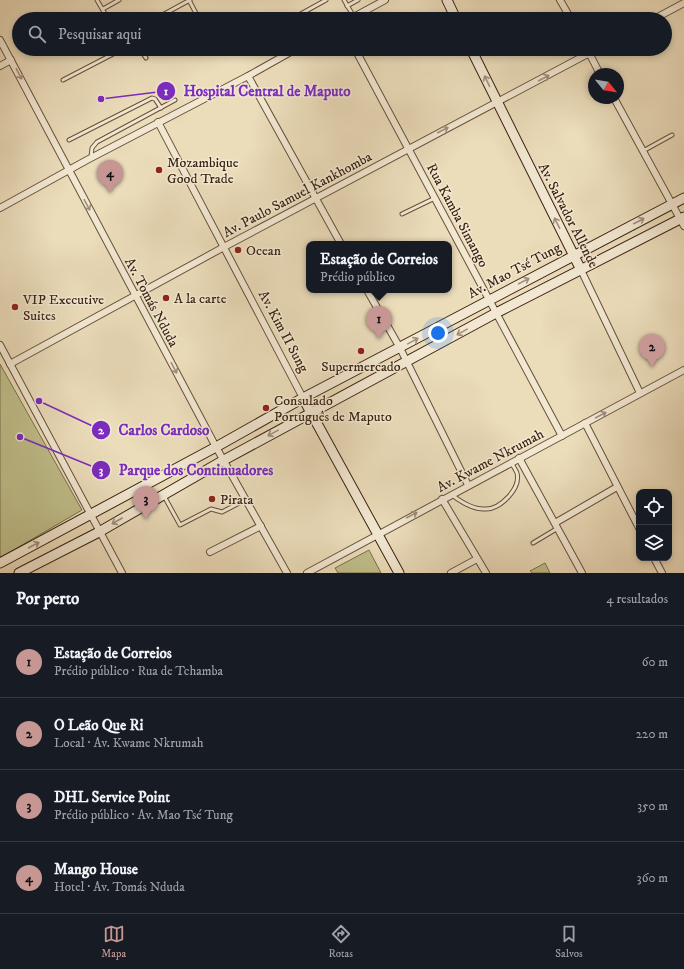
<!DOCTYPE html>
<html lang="pt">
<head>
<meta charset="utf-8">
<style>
  :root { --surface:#171b24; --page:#20242c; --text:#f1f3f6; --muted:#9ea1a6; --line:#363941; --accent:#c59692 }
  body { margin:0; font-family:"IM FELL DW Pica",serif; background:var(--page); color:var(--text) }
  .controls { position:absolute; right:12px; bottom:12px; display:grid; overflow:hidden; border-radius:8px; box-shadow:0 2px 6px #0003 }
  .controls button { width:36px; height:36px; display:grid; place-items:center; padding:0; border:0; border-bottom:1px solid var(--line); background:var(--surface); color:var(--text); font:20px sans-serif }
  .compass { position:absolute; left:588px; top:68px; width:36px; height:36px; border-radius:50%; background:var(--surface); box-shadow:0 2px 6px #0003; rotate:120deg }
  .you { position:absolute; left:438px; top:333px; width:14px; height:14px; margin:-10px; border:3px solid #fff; border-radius:50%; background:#1a73e8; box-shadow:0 0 0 6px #1a73e833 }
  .badge { display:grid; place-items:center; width:26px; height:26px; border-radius:50%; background:var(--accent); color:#111; font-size:13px; font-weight:700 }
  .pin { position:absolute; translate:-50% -33px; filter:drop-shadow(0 1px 2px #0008) }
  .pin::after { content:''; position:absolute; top:21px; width:14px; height:12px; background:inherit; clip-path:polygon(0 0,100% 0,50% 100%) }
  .popup { position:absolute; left:306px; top:241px; width:146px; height:52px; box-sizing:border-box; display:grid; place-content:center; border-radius:8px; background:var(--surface); filter:drop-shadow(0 1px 3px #0005); font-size:13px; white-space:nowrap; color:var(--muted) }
  .popup b { font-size:15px; color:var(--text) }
  .popup::after { content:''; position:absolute; left:50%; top:100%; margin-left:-8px; border:8px solid transparent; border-top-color:var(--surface) }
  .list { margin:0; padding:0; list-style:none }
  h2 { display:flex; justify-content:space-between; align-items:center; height:52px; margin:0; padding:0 16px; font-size:17px }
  h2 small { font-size:13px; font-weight:400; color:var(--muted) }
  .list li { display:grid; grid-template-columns:26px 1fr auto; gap:12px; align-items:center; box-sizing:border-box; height:72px; padding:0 16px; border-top:1px solid var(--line) }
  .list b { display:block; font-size:15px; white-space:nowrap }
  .list p { margin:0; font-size:13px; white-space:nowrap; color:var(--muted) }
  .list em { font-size:13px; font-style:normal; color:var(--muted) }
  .icon { flex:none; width:22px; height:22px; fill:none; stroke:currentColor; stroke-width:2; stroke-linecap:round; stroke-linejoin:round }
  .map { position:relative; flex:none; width:684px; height:573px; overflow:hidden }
  .search { position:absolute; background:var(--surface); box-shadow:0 2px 6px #0003; left:12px; right:12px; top:12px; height:44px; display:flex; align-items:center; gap:10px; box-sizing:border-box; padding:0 14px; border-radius:22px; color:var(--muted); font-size:15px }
  .sheet { height:340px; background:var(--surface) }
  nav { display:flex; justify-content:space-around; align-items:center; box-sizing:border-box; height:56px; border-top:1px solid var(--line); background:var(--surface); font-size:11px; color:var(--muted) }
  nav a { display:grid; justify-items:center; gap:2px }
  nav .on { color:var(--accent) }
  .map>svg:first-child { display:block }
  .green { fill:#bfbe8a; stroke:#7c704e }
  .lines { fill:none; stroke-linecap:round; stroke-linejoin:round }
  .lane-casing { stroke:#66503b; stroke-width:5 }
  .street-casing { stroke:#66503b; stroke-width:8 }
  .secondary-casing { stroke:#392111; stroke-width:11 }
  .lane { stroke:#f2e8d2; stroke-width:3 }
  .street { stroke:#f2e8d2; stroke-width:6 }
  .secondary { stroke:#f2e8d2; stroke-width:9 }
  .oneway { stroke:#9f8e7b }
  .poi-dot { fill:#8f2418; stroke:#f2e8d2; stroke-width:1.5 }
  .labels { text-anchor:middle; stroke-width:3; stroke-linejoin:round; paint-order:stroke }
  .poi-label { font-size:14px; fill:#392111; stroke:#f2e8d2; text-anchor:start }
  .street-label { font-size:14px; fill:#392111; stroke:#f2e8d2 }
  .leader { fill:none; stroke:#7b2cbf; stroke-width:1.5 }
  .callout-dot { fill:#7b2cbf; stroke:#f2e8d2; stroke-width:1.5 }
  .mark-label { font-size:12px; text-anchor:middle; font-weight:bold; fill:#fff }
  .callout-label { font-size:15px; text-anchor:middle; font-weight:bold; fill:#7b2cbf; stroke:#f2e8d2; stroke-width:3; stroke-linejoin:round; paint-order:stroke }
</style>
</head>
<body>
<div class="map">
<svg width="684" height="573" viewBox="0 0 684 573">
  <rect width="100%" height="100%" fill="#ebdcba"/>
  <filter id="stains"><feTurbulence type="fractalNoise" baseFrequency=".005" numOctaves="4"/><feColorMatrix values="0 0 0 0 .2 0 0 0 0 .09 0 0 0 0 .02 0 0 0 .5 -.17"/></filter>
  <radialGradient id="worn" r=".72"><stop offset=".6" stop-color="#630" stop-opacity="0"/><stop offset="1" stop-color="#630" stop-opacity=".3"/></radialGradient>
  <g class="green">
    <polygon points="0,364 82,510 0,558"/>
    <polygon points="369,550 381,573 338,573 335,568"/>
    <polygon points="545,563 550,573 532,573 530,571"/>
  </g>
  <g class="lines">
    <g class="lane-casing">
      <g id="lane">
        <polyline points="97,0 108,19"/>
        <polyline points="189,0 199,19"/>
        <polyline points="344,0 354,17"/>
        <polyline points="347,6 358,0"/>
        <polyline points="103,9 119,0"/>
        <polyline points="155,19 190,0"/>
        <polyline points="296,19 297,16 326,0"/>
        <polyline points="140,49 146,58"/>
        <polyline points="63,80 115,53 118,49"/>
        <polyline points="69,140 152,98 155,99 161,108"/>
        <polyline points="643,151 672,135"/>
        <polyline points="91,157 92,148 97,142 175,100"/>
        <polyline points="402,214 435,198"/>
        <path d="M452 495C461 502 473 510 486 509 500 509 521 489 517 473 516 470 513 466 511 462"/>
        <polyline points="164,496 180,525 211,509 222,512 245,500"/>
        <polyline points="533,543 558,528"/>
      </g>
    </g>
    <g class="street-casing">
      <g id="street">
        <polyline points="560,0 571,19"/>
        <polyline points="350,19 385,0"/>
        <polyline points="654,19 684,3"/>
        <polyline points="0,40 216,447 287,573"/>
        <polyline points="355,49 562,436"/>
        <polyline points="587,49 600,74"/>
        <polyline points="0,66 11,60"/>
        <polyline points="248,76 341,244"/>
        <polyline points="614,98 684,226"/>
        <polyline points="158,122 303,398"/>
        <polyline points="0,208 87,160 248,76 296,49"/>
        <polyline points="581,270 640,393"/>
        <polyline points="367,290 400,348 468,485"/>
        <polyline points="0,345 122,573"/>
        <polyline points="10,364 224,247 597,49"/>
        <polyline points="585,423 639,528"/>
        <polyline points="519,458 582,573"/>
        <polyline points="442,499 486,573"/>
        <polyline points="555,523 617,487"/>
        <polyline points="210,552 261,526"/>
        <polyline points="654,558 662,573"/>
        <polyline points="307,573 684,370"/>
        <polyline points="451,573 477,559"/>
      </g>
    </g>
    <g class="secondary-casing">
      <g id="secondary">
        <polyline points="447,0 456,19"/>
        <polyline points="471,49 581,270"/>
        <polyline points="303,398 399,573"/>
        <polyline points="0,563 216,447 303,398 684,198"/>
        <polyline points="19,573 99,532 224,460 496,313 684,217"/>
      </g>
    </g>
    <use href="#lane" class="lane"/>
    <use href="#street" class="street"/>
    <use href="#secondary" class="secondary"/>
  </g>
  <defs><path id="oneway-shaft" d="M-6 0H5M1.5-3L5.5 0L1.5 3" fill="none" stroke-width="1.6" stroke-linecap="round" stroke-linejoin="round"/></defs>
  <g class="oneway">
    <use href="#oneway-shaft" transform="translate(19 74) rotate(62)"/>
    <use href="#oneway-shaft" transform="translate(544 78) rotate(-28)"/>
    <use href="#oneway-shaft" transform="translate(487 81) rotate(-116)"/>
    <use href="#oneway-shaft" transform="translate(443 130) rotate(-27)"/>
    <use href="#oneway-shaft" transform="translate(87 205) rotate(62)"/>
    <use href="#oneway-shaft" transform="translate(639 221) rotate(-27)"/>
    <use href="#oneway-shaft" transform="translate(557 223) rotate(-117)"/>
    <use href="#oneway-shaft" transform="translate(524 281) rotate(-28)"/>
    <use href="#oneway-shaft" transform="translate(462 332) rotate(151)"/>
    <use href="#oneway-shaft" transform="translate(413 341) rotate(-29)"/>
    <use href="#oneway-shaft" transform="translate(174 368) rotate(62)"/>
    <use href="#oneway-shaft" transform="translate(601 415) rotate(-28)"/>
    <use href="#oneway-shaft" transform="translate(273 433) rotate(151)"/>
    <use href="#oneway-shaft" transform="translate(412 515) rotate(-28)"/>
    <use href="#oneway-shaft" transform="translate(117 521) rotate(150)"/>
    <use href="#oneway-shaft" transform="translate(34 545) rotate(-28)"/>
  </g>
  <g class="poi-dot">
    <circle cx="159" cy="170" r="4"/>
    <circle cx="238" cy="250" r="4"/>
    <circle cx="166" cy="298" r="4"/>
    <circle cx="15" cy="307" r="4"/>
    <circle cx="361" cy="351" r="4"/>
    <circle cx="266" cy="408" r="4"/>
    <circle cx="212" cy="499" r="4"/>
  </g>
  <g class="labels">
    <g class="poi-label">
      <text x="167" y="167">Mozambique<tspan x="167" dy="16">Good Trade</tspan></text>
      <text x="246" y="255">Ocean</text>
      <text x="174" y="303">A la carte</text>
      <text x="23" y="304">VIP Executive<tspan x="23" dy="16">Suites</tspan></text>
      <text x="361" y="371" text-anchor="middle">Supermercado</text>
      <text x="274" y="405">Consulado<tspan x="274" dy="16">Português de Maputo</tspan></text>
      <text x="220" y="504">Pirata</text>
    </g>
    <g class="street-label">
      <text transform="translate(297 194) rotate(-28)" y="5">Av. Paulo Samuel Kankhomba</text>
      <text transform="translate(458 215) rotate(62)" y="5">Rua Kamba Simango</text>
      <text transform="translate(569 215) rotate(63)" y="5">Av. Salvador Allende</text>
      <text transform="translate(514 270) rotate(-28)" y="5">Av. Mao Tsé Tung</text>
      <text transform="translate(152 302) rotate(62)" y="5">Av. Tomás Nduda</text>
      <text transform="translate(284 331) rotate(62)" y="5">Av. Kim II Sung</text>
      <text transform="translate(490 460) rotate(-28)" y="5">Av. Kwame Nkrumah</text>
    </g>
  </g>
  <path class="leader" d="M101 99L166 91M39 401L101 430M20 437L101 470"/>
  <g class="callout-dot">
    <circle cx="101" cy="99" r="4"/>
    <circle cx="39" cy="401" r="4"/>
    <circle cx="20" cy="437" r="4"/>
    <circle cx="166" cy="91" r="10"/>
    <circle cx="101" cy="430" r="10"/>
    <circle cx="101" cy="470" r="10"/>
  </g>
  <g class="mark-label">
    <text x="166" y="95">1</text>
    <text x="101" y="434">2</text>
    <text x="101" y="474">3</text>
  </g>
  <g class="callout-label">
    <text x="267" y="96">Hospital Central de Maputo</text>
    <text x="164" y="435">Carlos Cardoso</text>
    <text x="196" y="475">Parque dos Continuadores</text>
  </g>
  <rect width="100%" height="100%" filter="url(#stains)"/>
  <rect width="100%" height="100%" fill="url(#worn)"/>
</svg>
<div class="controls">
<button><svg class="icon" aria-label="locate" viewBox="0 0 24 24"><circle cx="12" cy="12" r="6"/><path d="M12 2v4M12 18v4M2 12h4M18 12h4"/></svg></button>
<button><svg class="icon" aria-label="layers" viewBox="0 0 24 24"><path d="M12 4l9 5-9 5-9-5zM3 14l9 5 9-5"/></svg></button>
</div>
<svg class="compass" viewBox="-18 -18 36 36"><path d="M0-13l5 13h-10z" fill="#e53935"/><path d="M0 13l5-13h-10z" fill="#9ea1a6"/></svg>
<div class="you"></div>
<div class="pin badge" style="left:379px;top:339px">1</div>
<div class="popup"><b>Estação de Correios</b>Prédio público</div>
<div class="pin badge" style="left:652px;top:367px">2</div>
<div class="pin badge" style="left:146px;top:519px">3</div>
<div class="pin badge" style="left:110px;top:193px">4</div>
<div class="search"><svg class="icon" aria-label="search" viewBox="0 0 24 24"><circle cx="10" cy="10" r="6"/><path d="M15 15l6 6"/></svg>Pesquisar aqui</div>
</div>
<section class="sheet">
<h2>Por perto<small>4 resultados</small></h2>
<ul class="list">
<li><span class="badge">1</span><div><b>Estação de Correios</b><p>Prédio público · Rua de Tchamba</p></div><em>60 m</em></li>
<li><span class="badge">2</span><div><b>O Leão Que Ri</b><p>Local · Av. Kwame Nkrumah</p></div><em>220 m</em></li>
<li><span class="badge">3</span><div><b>DHL Service Point</b><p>Prédio público · Av. Mao Tsé Tung</p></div><em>350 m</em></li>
<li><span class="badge">4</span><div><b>Mango House</b><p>Hotel · Av. Tomás Nduda</p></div><em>360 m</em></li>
</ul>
</section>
<nav>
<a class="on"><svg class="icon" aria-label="map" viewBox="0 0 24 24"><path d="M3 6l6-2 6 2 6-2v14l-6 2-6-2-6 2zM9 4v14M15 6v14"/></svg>Mapa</a>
<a><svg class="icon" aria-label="directions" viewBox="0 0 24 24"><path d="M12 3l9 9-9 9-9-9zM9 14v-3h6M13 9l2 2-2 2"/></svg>Rotas</a>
<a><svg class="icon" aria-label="saved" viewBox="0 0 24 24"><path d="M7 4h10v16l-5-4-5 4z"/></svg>Salvos</a>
</nav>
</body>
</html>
